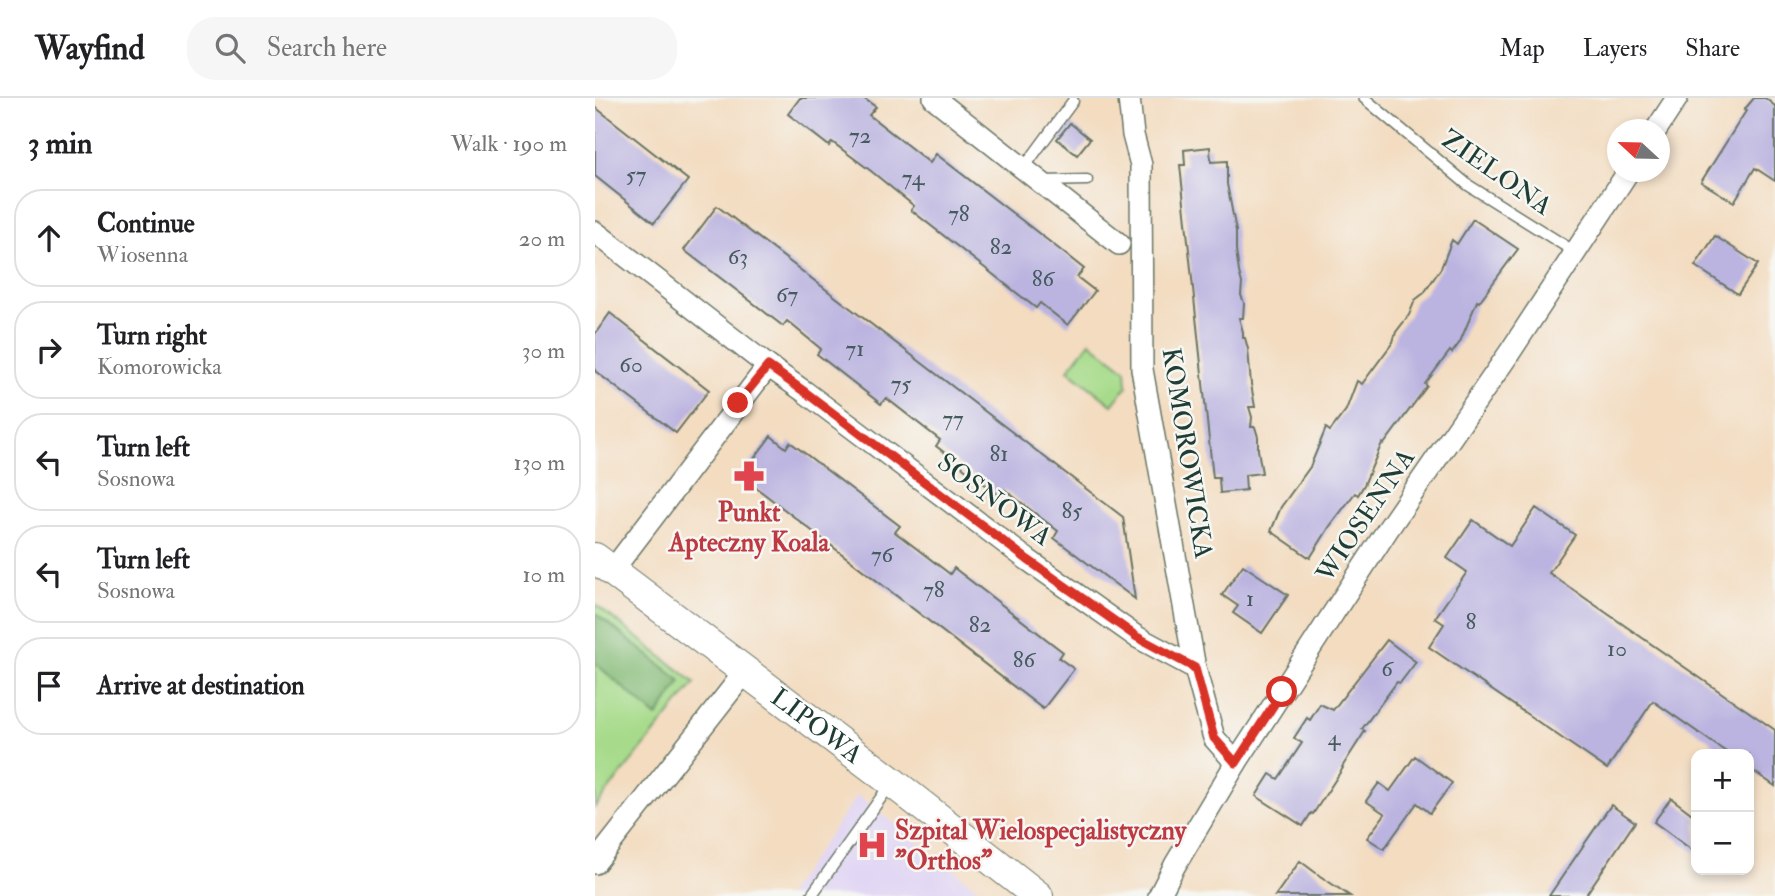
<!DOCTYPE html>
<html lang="en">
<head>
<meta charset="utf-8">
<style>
  :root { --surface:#fff; --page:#f6f6f6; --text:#202124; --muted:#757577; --line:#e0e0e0 }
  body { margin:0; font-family:"IM FELL Double Pica",serif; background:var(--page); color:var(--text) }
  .controls { position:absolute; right:21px; bottom:21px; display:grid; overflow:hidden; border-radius:14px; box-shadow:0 4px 10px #0003 }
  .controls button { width:63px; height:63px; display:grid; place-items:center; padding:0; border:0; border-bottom:2px solid var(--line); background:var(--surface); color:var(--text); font:35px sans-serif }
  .compass { position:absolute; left:1012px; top:21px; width:63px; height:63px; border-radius:50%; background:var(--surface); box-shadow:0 4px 10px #0003; rotate:292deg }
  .stop { position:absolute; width:21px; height:21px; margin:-16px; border:5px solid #d93025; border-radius:50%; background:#fff }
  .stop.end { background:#d93025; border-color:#fff; box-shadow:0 2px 7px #0008 }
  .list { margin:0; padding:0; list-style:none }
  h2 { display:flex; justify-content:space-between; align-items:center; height:91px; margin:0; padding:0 28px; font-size:30px }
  h2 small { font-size:23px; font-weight:400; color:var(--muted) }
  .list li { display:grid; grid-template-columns:46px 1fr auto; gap:21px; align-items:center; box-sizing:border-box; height:98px; margin:0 14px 14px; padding:0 14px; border:2px solid var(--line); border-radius:28px }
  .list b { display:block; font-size:26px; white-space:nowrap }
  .list p { margin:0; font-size:23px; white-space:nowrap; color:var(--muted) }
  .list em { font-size:23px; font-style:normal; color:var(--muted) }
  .icon { flex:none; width:38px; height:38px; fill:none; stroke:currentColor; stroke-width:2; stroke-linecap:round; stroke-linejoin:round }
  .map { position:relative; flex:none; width:1180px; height:798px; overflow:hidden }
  header { display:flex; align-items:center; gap:42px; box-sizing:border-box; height:98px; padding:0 35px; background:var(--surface); border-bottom:2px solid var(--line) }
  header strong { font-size:33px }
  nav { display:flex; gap:38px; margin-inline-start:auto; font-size:24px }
  .search { width:490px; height:63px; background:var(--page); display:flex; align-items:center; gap:18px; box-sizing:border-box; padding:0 24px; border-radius:28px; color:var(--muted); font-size:26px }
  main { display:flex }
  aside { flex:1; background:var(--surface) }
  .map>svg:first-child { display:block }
  .built { fill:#e0d4f4 }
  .green { fill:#a7db8b; stroke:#638c60; stroke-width:2 }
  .forest { fill:#85bb77; stroke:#527c56; stroke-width:2 }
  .building { fill:#bbb4e0 }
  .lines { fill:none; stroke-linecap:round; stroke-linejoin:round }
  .lane-casing { stroke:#697565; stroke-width:13 }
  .street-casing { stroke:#697565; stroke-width:24 }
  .secondary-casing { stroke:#697565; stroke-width:32 }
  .lane { stroke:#fff; stroke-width:10 }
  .street { stroke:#fff; stroke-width:21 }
  .secondary { stroke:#fff; stroke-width:30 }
  .route { stroke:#d93025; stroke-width:9 }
  .labels { text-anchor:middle; stroke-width:5; stroke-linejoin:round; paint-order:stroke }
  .number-label { font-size:23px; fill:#465b5f }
  .street-label { font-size:26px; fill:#1f3d34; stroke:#f6f6f2 }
  .health-label { font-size:26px; font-weight:bold; fill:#be3a42; stroke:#f6f6f2 }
</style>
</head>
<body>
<header>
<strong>Wayfind</strong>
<div class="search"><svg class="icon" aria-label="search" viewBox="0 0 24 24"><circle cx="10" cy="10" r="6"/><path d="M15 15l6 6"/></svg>Search here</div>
<nav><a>Map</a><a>Layers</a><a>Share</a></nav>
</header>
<main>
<aside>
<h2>3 min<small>Walk · 190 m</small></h2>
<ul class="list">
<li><svg class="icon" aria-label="ahead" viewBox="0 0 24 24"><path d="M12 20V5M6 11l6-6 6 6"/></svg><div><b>Continue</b><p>Wiosenna</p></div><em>20 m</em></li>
<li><svg class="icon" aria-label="right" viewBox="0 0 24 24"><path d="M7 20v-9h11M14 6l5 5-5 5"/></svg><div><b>Turn right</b><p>Komorowicka</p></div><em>30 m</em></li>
<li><svg class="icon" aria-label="left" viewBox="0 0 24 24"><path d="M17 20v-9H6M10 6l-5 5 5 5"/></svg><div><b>Turn left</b><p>Sosnowa</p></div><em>130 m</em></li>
<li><svg class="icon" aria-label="left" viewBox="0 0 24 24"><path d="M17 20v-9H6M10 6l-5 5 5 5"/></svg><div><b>Turn left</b><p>Sosnowa</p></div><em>10 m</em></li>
<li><svg class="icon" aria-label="arrive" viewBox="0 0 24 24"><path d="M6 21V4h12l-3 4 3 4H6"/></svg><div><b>Arrive at destination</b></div></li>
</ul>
</aside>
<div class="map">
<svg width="1180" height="798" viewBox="0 0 1180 798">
  <rect width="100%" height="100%" fill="#f6f6f2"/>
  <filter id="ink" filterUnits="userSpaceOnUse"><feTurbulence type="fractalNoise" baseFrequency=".0143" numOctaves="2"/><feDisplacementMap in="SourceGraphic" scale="14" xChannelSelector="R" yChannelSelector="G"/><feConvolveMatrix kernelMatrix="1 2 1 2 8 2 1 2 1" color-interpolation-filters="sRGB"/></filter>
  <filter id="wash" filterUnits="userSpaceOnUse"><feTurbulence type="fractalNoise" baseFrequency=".00686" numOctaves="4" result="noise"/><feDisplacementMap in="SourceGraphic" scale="28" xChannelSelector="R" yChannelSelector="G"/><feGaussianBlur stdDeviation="1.57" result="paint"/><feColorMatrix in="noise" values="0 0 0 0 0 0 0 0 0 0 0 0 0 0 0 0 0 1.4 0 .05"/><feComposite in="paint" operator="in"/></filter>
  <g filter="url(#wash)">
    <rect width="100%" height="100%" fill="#f3dcc0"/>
    <polygon class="built" points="263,697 392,798 191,798"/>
    <g class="green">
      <polygon points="495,244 531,272 532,288 517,307 473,272"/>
      <polygon points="0,506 100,585 0,709"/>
    </g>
    <polygon class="forest" points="0,515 86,583 62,619 0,565"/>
    <g id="blocks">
      <g class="building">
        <polygon points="205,0 268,0 281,9 274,17 335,65 341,56 464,151 489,171 482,179 500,193 473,227 445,205 441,210 316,112 319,108 276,73 237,44 234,48 193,16"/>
        <polygon points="1159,0 1170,0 1180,8 1180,83 1160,70 1139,104 1106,84 1151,13 1149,12"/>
        <polygon points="0,9 93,82 59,125 0,78"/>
        <polygon points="475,25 495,41 482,57 462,41"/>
        <polygon points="615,49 616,64 632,63 632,86 641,133 641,152 644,174 647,185 646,197 649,205 648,220 644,220 648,234 648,240 650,240 653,251 656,286 660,309 654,309 657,319 656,329 660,329 663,339 663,352 667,375 650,377 651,392 625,395 624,380 618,380 585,67 590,67 589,52"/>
        <polygon points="122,108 528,419 540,501 459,440 463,433 410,392 405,398 341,348 345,342 291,300 286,306 222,256 226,251 192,223 188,228 89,152"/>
        <polygon points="878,121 923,151 884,204 882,203 865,244 857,255 855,253 830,286 832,288 789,346 787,345 769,387 763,397 760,395 735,428 715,460 676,433 686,409 715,369 731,330 735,333 751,312 762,283 767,286 798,244 801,234 814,217 820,202 829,195 846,170 857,142 862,146"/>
        <polygon points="1120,138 1163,166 1143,196 1100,168"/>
        <polygon points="15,215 114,292 81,335 0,273 0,236"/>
        <polygon points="176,338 191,350 195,344 305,428 300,434 355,476 359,470 468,554 464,560 479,571 448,611 146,378"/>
        <polygon points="941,410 980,437 954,475 1180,632 1180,688 1154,670 1154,656 1134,656 1058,603 1012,671 834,549 849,526 840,520 872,474 852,460 878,422 915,448"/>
        <polygon points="648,467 693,497 667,535 638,515 643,508 627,497"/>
        <polygon points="792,542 821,564 805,585 802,584 767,631 770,633 747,669 748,670 718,716 716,715 708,728 661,698 675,676 683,681 707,645 699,640 712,620 715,622 725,606 738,612"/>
        <polygon points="820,658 857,685 835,715 822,705 789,751 772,740 790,716 771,703 784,685 795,693"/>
        <polygon points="1076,700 1101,719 1101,755 1059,724"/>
        <polygon points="1016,707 1040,724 990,798 954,798"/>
        <polygon points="705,763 725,778 755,798 680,798"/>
      </g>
    </g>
  </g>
  <g filter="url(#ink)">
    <use href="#blocks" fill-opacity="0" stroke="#697565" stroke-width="2"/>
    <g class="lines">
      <g class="lane-casing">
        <g id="lane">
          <polyline points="769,0 873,87 980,154"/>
          <polyline points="428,71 478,3"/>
          <polyline points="449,83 492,82"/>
          <polyline points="216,798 295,687"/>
        </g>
      </g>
      <g class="street-casing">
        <g id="street">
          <polyline points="339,0 524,146"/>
          <polyline points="534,0 538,37 546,67 547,271 600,570 619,640 641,665"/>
          <polyline points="1061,32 1082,0"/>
          <polyline points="0,134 173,268 210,294 433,462 542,539 600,570"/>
          <polyline points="17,473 173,268"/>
          <polyline points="0,765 150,574"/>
          <polyline points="564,798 580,767 641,665 687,594 793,431 915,254 1033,74"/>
        </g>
      </g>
      <g class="secondary-casing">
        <g id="secondary">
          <path id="s1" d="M0 460 297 684 443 798"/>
        </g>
      </g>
      <use href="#lane" class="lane"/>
      <use href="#street" class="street"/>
      <use href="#secondary" class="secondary"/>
    </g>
  </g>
  <g class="lines" filter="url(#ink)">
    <polyline class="route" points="143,305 173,268 210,294 433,462 542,539 600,570 619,640 641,665 687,594"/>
  </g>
  <defs>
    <g id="pharmacy-bare" transform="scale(2.415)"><path d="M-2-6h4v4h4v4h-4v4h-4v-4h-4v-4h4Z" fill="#e0444e" stroke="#f6f6f2" stroke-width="2.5" paint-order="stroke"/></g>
    <g id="hospital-bare" transform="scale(2.415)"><path d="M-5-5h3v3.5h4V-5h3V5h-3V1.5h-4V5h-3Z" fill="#e0444e" stroke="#f6f6f2" stroke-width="2.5" paint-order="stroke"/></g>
  </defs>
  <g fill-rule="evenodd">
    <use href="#pharmacy-bare" x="154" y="378"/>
    <use href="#hospital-bare" x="277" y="747"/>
  </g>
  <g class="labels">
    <g class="number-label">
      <text x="265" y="45">72</text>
      <text x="41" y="84">57</text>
      <text x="318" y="87">74</text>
      <text x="364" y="123">78</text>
      <text x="406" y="156">82</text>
      <text x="143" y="166">63</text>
      <text x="448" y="188">86</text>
      <text x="192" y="204">67</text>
      <text x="260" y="258">71</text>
      <text x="36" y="274">60</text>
      <text x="306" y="293">75</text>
      <text x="358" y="328">77</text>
      <text x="404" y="363">81</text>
      <text x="477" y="420">85</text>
      <text x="287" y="464">76</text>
      <text x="339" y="499">78</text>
      <text x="655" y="508">1</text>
      <text x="876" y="531">8</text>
      <text x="385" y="534">82</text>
      <text x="1022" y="558">10</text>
      <text x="429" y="569">86</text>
      <text x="792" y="578">6</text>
      <text x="739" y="647">4</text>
    </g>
    <g class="street-label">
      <text transform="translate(902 74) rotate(35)" y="9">ZIELONA</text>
      <text transform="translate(593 355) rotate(81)" y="9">KOMOROWICKA</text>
      <text transform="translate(400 401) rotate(37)" y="9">SOSNOWA</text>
      <text transform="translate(770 417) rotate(-56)" y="9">WIOSENNA</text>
      <text dy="9" stroke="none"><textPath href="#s1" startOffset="278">LIPOWA</textPath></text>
    </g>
    <g class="health-label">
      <text x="154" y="423">Punkt<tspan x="154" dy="30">Apteczny Koala</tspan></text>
      <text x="300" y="741" text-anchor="start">Szpital Wielospecjalistyczny<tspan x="300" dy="30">"Orthos"</tspan></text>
    </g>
  </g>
</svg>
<div class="controls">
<button>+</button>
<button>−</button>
</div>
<svg class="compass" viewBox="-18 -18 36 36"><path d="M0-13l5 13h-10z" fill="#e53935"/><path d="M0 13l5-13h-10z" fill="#757577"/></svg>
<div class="stop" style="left:687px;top:594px"></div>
<div class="stop end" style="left:143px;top:305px"></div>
</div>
</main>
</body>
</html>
